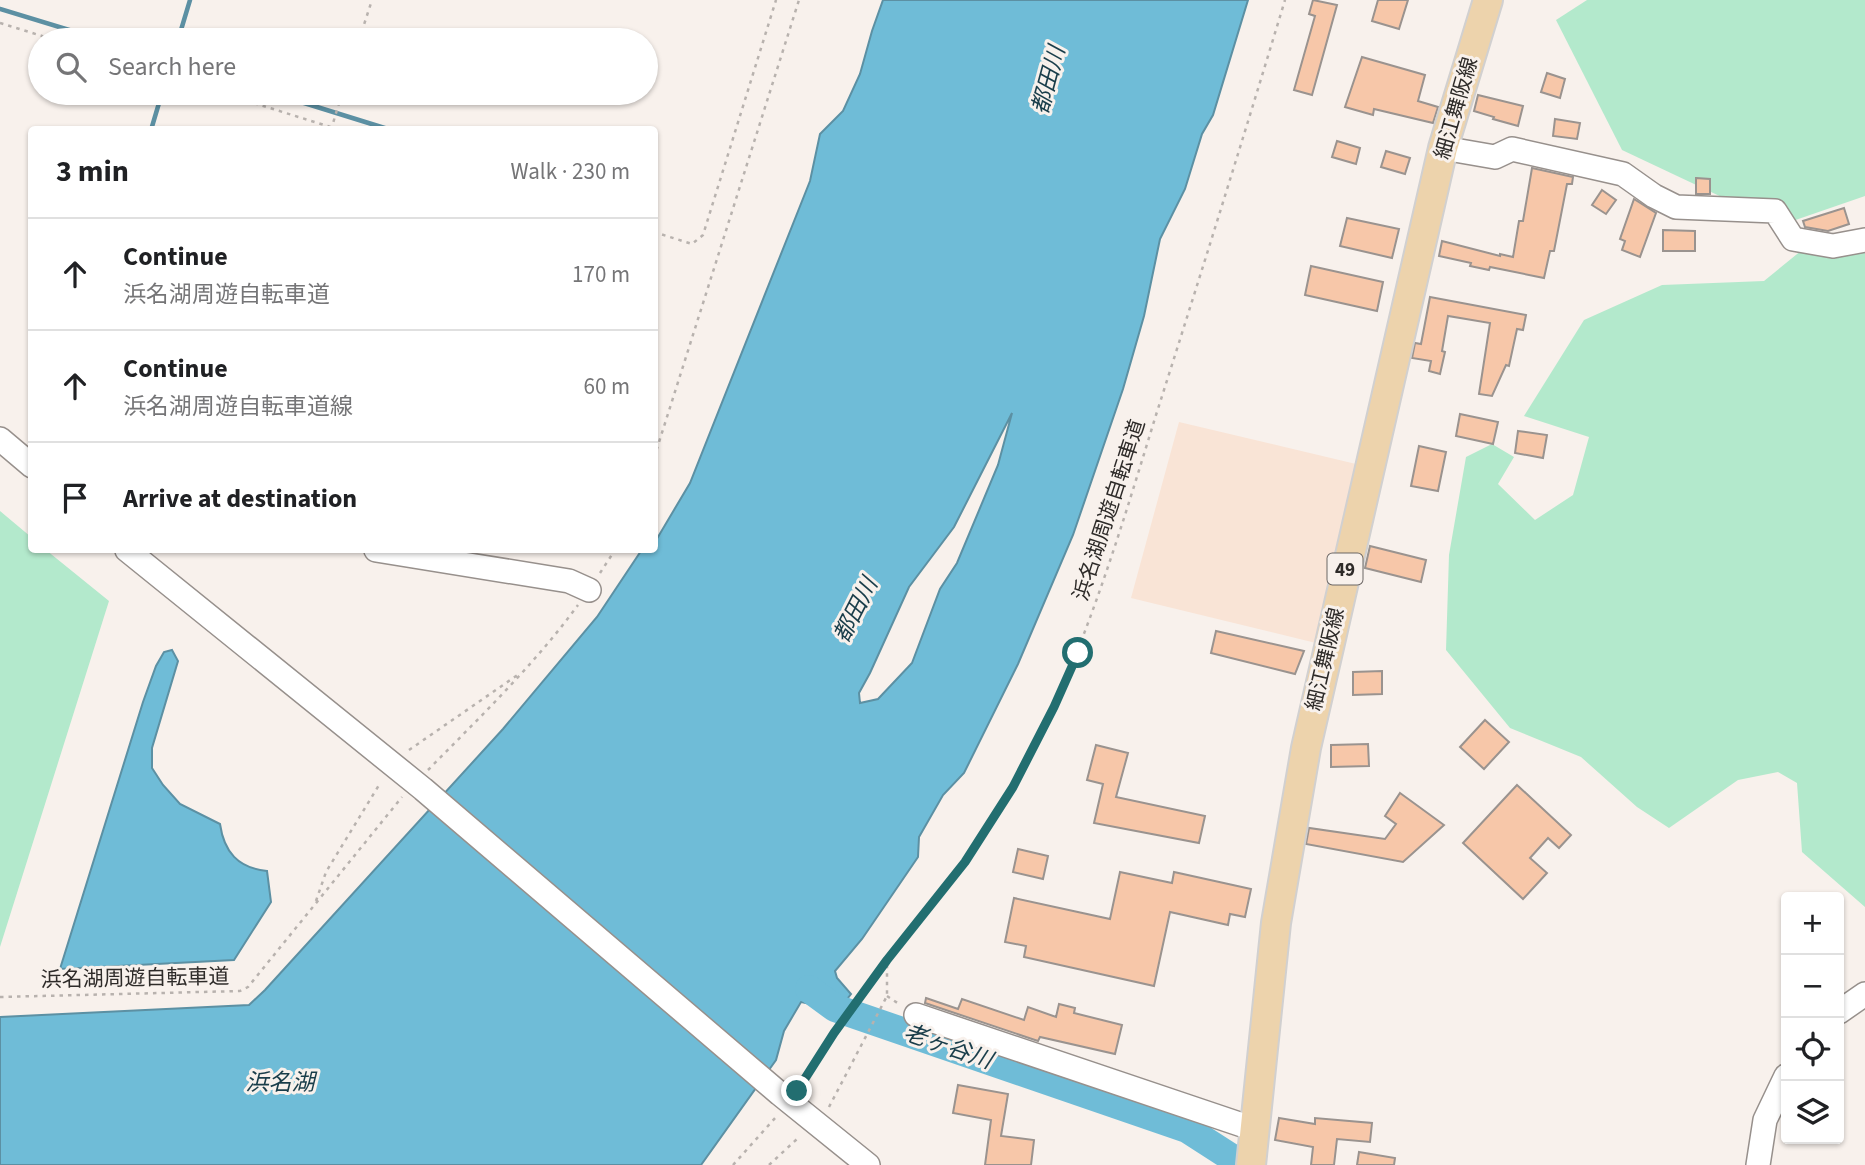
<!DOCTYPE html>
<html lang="en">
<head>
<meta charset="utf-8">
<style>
  :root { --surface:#fff; --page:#f6f6f6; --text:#202124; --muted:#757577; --line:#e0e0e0 }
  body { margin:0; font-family:"Source Sans 3","Noto Sans JP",sans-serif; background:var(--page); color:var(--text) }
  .controls { position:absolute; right:21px; bottom:21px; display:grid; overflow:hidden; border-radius:7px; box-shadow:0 2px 5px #0004 }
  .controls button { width:63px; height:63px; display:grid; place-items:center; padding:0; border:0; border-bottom:2px solid var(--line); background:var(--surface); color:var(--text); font:35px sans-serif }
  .stop { position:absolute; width:21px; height:21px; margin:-16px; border:5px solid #226e70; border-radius:50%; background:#fff }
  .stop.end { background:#226e70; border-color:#fff; box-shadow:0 2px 7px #0008 }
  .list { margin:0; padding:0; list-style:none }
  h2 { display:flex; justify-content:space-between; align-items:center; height:91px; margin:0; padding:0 28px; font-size:30px }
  h2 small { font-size:23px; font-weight:400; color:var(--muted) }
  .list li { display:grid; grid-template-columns:46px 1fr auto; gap:21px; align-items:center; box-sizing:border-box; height:112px; padding:0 28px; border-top:2px solid var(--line) }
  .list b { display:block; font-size:26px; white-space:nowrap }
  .list p { margin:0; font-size:23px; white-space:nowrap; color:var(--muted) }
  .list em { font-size:23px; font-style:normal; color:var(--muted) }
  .icon { flex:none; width:38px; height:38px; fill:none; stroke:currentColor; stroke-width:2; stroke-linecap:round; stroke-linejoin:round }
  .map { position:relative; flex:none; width:1865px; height:1165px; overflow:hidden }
  .search { position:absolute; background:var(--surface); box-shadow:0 2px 5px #0004; left:28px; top:28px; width:630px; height:77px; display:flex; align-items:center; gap:18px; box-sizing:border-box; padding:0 24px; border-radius:38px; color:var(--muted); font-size:26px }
  .panel { position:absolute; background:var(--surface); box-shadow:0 2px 5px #0004; left:28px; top:126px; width:630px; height:427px; border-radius:7px }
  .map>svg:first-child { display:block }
  .industrial { fill:#f9e4d6 }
  .green { fill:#b3e9cc }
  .water { fill:#6fbcd7; stroke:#5c90a3; stroke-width:2; fill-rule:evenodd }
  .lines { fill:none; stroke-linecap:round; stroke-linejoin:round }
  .stream { stroke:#5c90a3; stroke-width:4.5 }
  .river { stroke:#6fbcd7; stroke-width:28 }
  .building { fill:#f7c7a9; stroke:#9a938f; stroke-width:2 }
  .minor-casing { stroke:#97908c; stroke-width:26 }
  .major-casing { stroke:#d1d0d0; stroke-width:32 }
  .path { stroke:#b8b2ae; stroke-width:2.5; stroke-dasharray:3.5 5; stroke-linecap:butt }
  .minor { stroke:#fff; stroke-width:23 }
  .major { stroke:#edd3ac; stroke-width:28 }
  .route { stroke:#226e70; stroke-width:9 }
  .labels { text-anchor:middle; stroke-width:6; stroke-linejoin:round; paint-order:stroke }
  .shield { fill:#f8f1ec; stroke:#6b6664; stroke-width:2 }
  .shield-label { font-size:19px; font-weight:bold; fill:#2e2b29 }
  .street-label { font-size:21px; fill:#2e2b29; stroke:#f8f1ec }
  .water-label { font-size:23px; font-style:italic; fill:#193d4a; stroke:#f8f1ec }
</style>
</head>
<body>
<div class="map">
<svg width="1865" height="1165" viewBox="0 0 1865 1165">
  <rect width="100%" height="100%" fill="#f8f1ec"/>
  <polygon class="industrial" points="1179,422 1356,464 1316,643 1131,598"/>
  <g class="green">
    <polygon points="1587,0 1865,0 1865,196 1781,225 1622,150 1556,20"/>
    <polygon points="1865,232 1865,907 1802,852 1797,783 1778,772 1738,780 1669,828 1637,807 1581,757 1510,728 1446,650 1449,555 1466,457 1492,444 1514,457 1498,484 1535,520 1573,495 1589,437 1524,416 1584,320 1662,285 1764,281 1802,250"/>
    <polygon points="0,511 31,537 32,550 46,550 109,601 0,947"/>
  </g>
  <g class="water">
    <path d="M883 0H1248L1213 115 1202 134 1185 189 1160 239 1144 316 1123 389 1073 535 1018 664 964 773 943 795 919 837 918 857 862 939 835 971 837 978 851 994 837 1012 830 1008 801 1002 784 1031 776 1060 701 1165H0V1017L249 1005 265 990 503 729 597 617 641 551 654 550 655 542 690 483 810 181 820 134 843 111 860 74 872 31ZM1012 413 998 465 957 563 940 589 912 663 878 699 860 703 859 693 870 673 909 587 954 527Z"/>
    <path d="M172 650 178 661 152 748V768L163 785 180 804 220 824C224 852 238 868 267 871L271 902 234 960 60 969 143 702 156 666 164 652Z"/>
  </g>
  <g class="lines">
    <g class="stream">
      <polyline points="0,9 102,40"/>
      <polyline points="178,40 190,0"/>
      <polyline points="272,93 391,130"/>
      <polyline points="151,130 162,93"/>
    </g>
    <polyline class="river" points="809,989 835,1008 1187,1129 1243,1165"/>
  </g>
  <g class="building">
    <polygon points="1313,0 1337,5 1312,95 1294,90 1315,16 1309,14"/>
    <polygon points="1378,0 1408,0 1399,29 1372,21"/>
    <polygon points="1362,57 1425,75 1418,101 1438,107 1433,123 1374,109 1373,115 1345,107"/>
    <polygon points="1547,73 1565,79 1560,98 1541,92"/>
    <polygon points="1478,95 1523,106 1518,126 1493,119 1494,117 1474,111"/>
    <polygon points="1555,119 1580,123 1577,139 1553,136"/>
    <polygon points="1337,141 1360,148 1356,164 1332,157"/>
    <polygon points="1386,151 1410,158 1405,174 1381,167"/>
    <polygon points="1532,168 1573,177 1572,184 1567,184 1554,251 1550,251 1544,278 1490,267 1489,270 1470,266 1471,263 1439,256 1442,241 1500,256 1500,254 1513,257 1519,221 1523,221"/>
    <polygon points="1696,178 1710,179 1710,194 1696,194"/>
    <polygon points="1602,190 1616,200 1606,214 1592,205"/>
    <polygon points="1634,199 1656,213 1640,257 1622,250 1625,241 1620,239"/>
    <polygon points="1844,208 1849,224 1828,231 1805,227 1803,221"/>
    <polygon points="1347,218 1399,229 1392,258 1340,246"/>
    <polygon points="1663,230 1695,231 1695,251 1663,251"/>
    <polygon points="1311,266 1383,282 1377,311 1305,295"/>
    <polygon points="1430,297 1526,315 1523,330 1517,329 1509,366 1506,365 1492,396 1479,394 1490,323 1448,316 1442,351 1445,352 1440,374 1429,371 1431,361 1412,358 1415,343 1421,344"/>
    <polygon points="1460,414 1498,422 1493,444 1456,436"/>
    <polygon points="1518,431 1547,435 1543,458 1515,453"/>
    <polygon points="1419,446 1446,452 1438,491 1411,486"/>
    <polygon points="1370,546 1426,560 1421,582 1365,568"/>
    <polygon points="1216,631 1304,651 1295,674 1211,653"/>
    <polygon points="1382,671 1382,694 1353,695 1353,672"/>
    <polygon points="1485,720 1509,742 1484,769 1460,747"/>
    <polygon points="1368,744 1369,766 1331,767 1331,745"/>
    <polygon points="1096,745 1128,753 1116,797 1205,816 1199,843 1094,823 1103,784 1087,780"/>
    <polygon points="1517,785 1571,835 1559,848 1548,838 1530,858 1547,873 1523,899 1463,843"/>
    <polygon points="1400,793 1444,825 1403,862 1306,844 1309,828 1385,839 1396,824 1385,816"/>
    <polygon points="1018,849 1048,856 1043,879 1013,872"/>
    <polygon points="1120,872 1172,883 1174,872 1251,889 1245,917 1230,914 1228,925 1170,912 1154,986 1024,957 1026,946 1005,942 1014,898 1110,919"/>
    <polygon points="926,998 958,1009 962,999 1024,1020 1028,1007 1056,1017 1059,1004 1075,1008 1074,1013 1122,1025 1115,1054 1040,1037 1038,1041 925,1003"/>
    <polygon points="958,1085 1008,1094 1001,1136 1034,1140 1031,1165 985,1165 991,1120 953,1113"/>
    <polygon points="1279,1118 1315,1124 1315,1118 1372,1123 1370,1142 1337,1139 1334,1165 1311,1165 1313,1147 1275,1140"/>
    <polygon points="1359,1152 1395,1158 1394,1165 1357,1165"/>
  </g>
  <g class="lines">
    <g class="minor-casing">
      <g id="minor">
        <polyline points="1443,148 1495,157 1512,149 1623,174 1654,196 1676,207 1775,211 1793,239 1833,246 1865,240"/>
        <polyline points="0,439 32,466"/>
        <polyline points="127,550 423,789 780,1094 868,1165"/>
        <polyline points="376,550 569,581 589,590"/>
        <polyline points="1839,1012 1865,994"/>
        <polyline points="916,1015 1254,1129"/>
        <polyline points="1758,1165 1765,1120 1786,1076"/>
      </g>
    </g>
    <g class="major-casing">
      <polyline id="major" points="1251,1165 1276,923 1306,748 1443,148 1488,0"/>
    </g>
    <g class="path">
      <polyline points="0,23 55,40"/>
      <polyline points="359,40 372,0"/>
      <polyline points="222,93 340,130"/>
      <polyline points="331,130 342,93"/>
      <polyline points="654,232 692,244 703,235 776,0"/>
      <polyline points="654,458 799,0"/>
      <polyline points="600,573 615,550"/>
      <polyline points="409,750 519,674"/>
      <path d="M428 770C480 717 534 665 578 605"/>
      <polyline points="316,901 326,872 379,785"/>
      <polyline points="887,996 899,1004"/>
      <polyline points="0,997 240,991 248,987 402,797"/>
      <path d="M800 1085C837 1030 876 976 916 923 950 878 986 835 1014 786 1079 670 1117 542 1156 415 1200 277 1243 139 1285 0"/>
      <polyline points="829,1107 887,996 887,963"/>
      <polyline points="733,1165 776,1117"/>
      <polyline points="769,1165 797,1139"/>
    </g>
    <use href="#minor" class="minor"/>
    <use href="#major" class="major"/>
  </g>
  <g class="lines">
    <polyline class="route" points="797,1091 834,1033 887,960 965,862 1013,787 1054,707 1078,653"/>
  </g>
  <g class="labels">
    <rect class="shield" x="1327.5" y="553.5" width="35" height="31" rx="5"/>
    <g class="shield-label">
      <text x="1345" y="576">49</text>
    </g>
    <g class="street-label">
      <text transform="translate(1456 108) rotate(-74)" y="7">細江舞阪線</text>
      <text transform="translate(1109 510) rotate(-72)" y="7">浜名湖周遊自転車道</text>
      <text transform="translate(1325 659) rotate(-77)" y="7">細江舞阪線</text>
      <text transform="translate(135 978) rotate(-1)" y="7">浜名湖周遊自転車道</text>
    </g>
    <g class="water-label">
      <text transform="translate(1048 80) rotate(-75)" y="8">都田川</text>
      <text transform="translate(855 610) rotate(-63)" y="8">都田川</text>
      <text transform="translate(948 1046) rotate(19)" y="8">老ヶ谷川</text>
      <text x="280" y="1090">浜名湖</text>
    </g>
  </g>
</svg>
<div class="controls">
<button>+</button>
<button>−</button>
<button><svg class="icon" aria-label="locate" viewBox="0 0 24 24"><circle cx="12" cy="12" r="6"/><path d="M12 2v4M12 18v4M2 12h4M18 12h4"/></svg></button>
<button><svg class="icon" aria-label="layers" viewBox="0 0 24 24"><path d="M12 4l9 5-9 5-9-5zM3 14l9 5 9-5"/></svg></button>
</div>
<div class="stop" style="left:1078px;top:653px"></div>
<div class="stop end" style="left:797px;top:1091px"></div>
<div class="search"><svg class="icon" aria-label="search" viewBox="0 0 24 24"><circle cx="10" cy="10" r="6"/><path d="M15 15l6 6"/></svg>Search here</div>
<section class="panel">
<h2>3 min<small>Walk · 230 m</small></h2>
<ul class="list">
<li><svg class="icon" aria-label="ahead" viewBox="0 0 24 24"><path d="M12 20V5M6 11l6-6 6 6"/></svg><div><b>Continue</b><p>浜名湖周遊自転車道</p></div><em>170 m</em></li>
<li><svg class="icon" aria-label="ahead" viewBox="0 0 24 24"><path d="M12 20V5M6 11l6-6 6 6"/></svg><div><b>Continue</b><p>浜名湖周遊自転車道線</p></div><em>60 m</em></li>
<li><svg class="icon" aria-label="arrive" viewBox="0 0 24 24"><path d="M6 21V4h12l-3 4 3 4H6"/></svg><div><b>Arrive at destination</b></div></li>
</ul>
</section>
</div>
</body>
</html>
